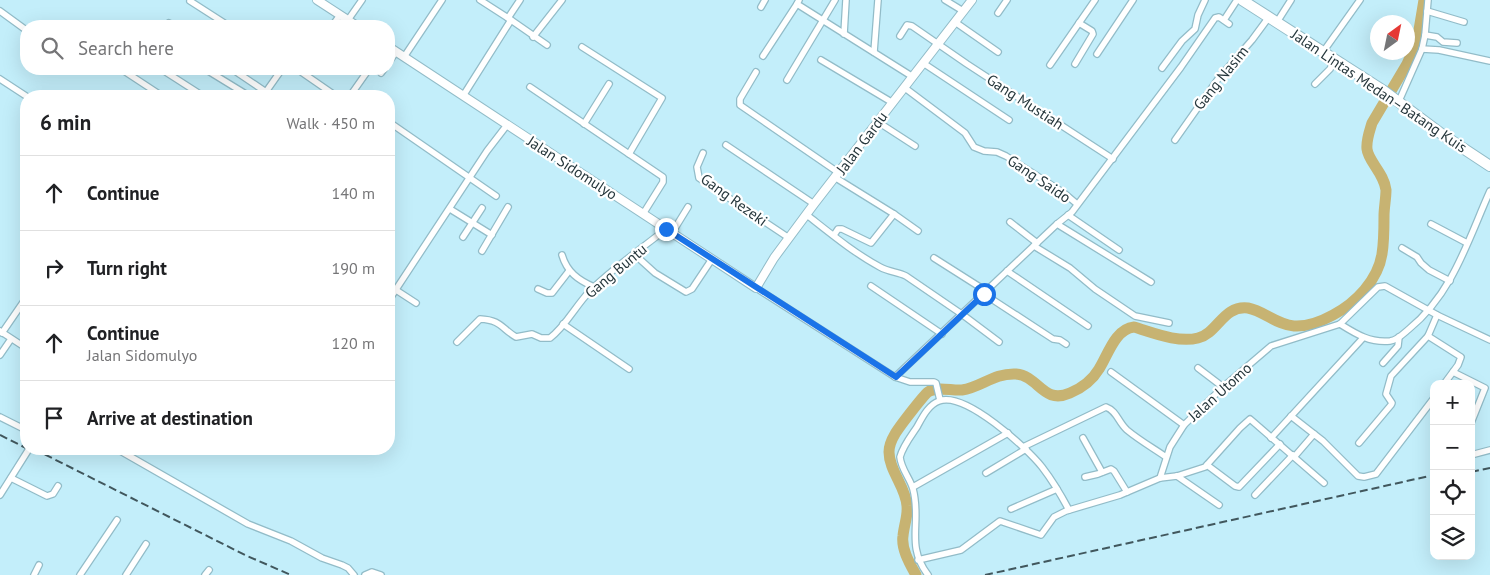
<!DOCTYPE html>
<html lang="en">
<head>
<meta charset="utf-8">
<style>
  :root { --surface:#fff; --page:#f2f2f2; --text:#202124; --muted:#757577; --line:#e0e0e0 }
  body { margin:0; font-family:"PT Sans",sans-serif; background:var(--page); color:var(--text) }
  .controls { position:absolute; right:15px; bottom:15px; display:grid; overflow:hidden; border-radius:10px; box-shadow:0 5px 20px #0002 }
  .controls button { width:45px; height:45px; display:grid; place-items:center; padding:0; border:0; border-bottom:1px solid var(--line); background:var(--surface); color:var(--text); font:25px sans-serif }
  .compass { position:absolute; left:1370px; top:15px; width:45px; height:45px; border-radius:50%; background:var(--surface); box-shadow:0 5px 20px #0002; rotate:33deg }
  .stop { position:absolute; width:15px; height:15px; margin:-11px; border:4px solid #1a73e8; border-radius:50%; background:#fff }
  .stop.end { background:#1a73e8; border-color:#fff; box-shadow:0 1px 5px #0008 }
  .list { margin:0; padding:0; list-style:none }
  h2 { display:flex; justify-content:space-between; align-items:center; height:65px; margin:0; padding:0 20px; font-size:21px }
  h2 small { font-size:16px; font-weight:400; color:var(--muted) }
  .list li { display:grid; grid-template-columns:32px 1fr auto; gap:15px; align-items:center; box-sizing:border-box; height:75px; padding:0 20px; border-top:1px solid var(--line) }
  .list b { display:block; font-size:19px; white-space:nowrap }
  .list p { margin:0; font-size:16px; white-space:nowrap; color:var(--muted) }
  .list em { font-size:16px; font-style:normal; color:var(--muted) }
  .icon { flex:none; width:28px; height:28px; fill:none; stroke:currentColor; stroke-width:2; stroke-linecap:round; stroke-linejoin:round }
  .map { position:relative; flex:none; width:1490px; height:575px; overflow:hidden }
  .search { position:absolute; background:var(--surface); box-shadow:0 5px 20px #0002; left:20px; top:20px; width:375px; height:55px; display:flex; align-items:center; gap:12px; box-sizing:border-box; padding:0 18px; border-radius:20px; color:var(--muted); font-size:19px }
  .panel { position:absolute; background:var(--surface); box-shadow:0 5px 20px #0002; left:20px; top:90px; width:375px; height:365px; border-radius:20px }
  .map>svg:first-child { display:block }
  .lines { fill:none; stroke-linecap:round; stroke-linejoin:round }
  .river { stroke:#c7b372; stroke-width:11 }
  .minor-casing { stroke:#92bcc8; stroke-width:8 }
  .tertiary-casing { stroke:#92bcc8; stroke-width:10 }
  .trunk-casing { stroke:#92bcc8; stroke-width:12 }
  .minor { stroke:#fff; stroke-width:5.5 }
  .tertiary { stroke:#fff; stroke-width:8 }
  .trunk { stroke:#fff; stroke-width:10 }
  .rail { stroke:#41575d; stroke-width:2; stroke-dasharray:8 4; stroke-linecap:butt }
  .route { stroke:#1a73e8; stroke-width:6 }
  .labels { text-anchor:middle; stroke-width:4.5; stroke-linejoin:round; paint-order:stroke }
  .street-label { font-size:15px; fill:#26373c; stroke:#fff }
</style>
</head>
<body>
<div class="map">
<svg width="1490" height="575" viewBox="0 0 1490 575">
  <rect width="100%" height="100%" fill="#c3eefa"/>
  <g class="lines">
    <path class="river" d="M916 575C910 564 901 549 903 536 904 525 908 516 907 506 906 487 889 471 889 452 889 446 892 439 895 434 899 427 923 396 928 392 937 386 952 391 962 390 982 387 993 373 1016 374 1039 376 1043 405 1070 393 1082 388 1093 379 1099 369 1108 355 1115 329 1134 327 1154 333 1178 343 1198 338 1218 333 1223 305 1248 308 1264 311 1277 325 1294 326 1308 327 1322 321 1333 315 1356 303 1378 280 1382 254 1384 242 1384 229 1384 216 1384 208 1386 198 1386 190 1384 173 1368 161 1367 149 1366 140 1370 130 1372 123L1407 64 1417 42 1424 0"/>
    <g class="minor-casing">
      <g id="minor">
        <polyline points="480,0 511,20"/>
        <polyline points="799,0 797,4 913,77"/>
        <polyline points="945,0 963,11"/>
        <polyline points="190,1 229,26"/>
        <polyline points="761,7 765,0"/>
        <polyline points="0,11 26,30"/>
        <polyline points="1427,11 1464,22"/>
        <polyline points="998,13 1007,0"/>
        <polyline points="508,18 520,0"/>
        <polyline points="348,20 362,0"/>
        <polyline points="1224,20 1237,0"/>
        <polyline points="955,22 998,52"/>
        <polyline points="1277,22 1291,0"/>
        <polyline points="169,23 175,26"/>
        <polyline points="332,26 340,15"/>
        <polyline points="844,34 846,0"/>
        <polyline points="1425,35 1437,37 1443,42 1457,43"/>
        <polyline points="900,36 907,25 912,26 967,64 1113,159"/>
        <polyline points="533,37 562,0"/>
        <polyline points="582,47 662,98 629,154"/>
        <polyline points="1422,49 1439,50 1490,61"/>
        <polyline points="874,52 878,0"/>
        <polyline points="1323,52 1360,0"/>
        <polyline points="1097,54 1133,0"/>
        <polyline points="763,56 797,4"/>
        <polyline points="404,57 442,0"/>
        <polyline points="821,60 893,103"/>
        <polyline points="389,62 396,52"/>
        <polyline points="923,63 1009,120"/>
        <polyline points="1075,64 1093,34 1092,31 1079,23"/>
        <polyline points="1050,65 1095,0"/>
        <polyline points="1162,68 1182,41 1195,29 1198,15 1205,0"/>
        <polyline points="121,69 162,96"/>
        <polyline points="161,69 203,96"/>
        <polyline points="205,69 249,96"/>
        <polyline points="232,69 266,92"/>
        <polyline points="297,69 336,96"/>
        <polyline points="756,72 740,99 740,105 839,173"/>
        <polyline points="381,73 384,69"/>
        <polyline points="0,79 26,96"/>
        <polyline points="787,80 835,0"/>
        <polyline points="1315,84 1330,69 1335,59"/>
        <polyline points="530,87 663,177 663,182 643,214"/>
        <polyline points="905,88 965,133 974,147 984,151 997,152 1006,156 1064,193 1077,204"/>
        <polyline points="263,96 282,69"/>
        <polyline points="350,96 369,69"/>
        <polyline points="463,96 511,20 547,45"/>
        <polyline points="1399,101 1422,49 1425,35 1428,0"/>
        <polyline points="389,122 496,196"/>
        <polyline points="878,122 915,146"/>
        <polyline points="584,124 609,84"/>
        <polyline points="1175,140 1218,79 1252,40 1269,17"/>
        <polyline points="726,145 814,204"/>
        <polyline points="703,153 697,167 699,178 789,238"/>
        <polyline points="836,178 894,214 918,231"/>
        <polyline points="450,209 492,235"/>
        <path d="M807 215C830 233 854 253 880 267 889 272 898 272 906 276L963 315 999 342"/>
        <polyline points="1068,215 1119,250"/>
        <polyline points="1010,222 1037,243"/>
        <polyline points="1057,224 1151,282"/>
        <polyline points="1431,224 1467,243"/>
        <polyline points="672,233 688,207"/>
        <polyline points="834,235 838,229 842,229 871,243 894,214"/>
        <polyline points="463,237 482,208"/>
        <polyline points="1034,246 1070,268 1095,289 1135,316 1169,323"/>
        <polyline points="1402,248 1417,257 1421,263 1429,270 1450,281"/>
        <polyline points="482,251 508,207"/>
        <polyline points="634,254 655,273 686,292 692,289 712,259"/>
        <path d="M562 255C567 272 578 280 594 287"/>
        <polyline points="934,258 986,291"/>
        <polyline points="1007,271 1088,326"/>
        <polyline points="871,286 942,334"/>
        <polyline points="756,288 895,377 910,382 934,382 936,383 940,400"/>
        <polyline points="538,289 547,293 552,293 569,271"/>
        <polyline points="396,290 416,303"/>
        <polyline points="984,294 1053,339 1060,340 1066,344"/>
        <polyline points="389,300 487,151 507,125"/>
        <polyline points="563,324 629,369"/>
        <path d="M1340 324C1356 334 1370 343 1390 341 1398 340 1404 333 1409 329 1453 293 1468 240 1490 191"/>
        <polyline points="0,331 26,348"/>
        <polyline points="2,333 26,298"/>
        <polyline points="1428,336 1461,357 1458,365 1444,384"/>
        <path d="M457 342 480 319C501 320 501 328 516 337L532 334 541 338H550C566 326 576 305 590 291 613 268 641 249 666 229"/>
        <polyline points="0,355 11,339"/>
        <polyline points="1383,363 1398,346 1399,337"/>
        <polyline points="1198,368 1223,387"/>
        <polyline points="1111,372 1184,425"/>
        <polyline points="1453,372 1485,388 1471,423"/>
        <polyline points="895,377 1057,224 1072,212 1181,67 1215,18 1219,17 1229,24"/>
        <polyline points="1291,416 1314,434"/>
        <polyline points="0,417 26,430"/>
        <polyline points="1083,438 1102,472"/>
        <polyline points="1271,438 1363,338"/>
        <polyline points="1359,443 1391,405 1392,403 1386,394 1391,376 1428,336 1437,315"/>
        <path d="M1023 447 1106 407C1117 411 1118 422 1127 430 1139 440 1153 448 1166 457"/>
        <polyline points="117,449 248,524 291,541 322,558 342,565 348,568 354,575"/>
        <polyline points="1471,455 1490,450"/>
        <polyline points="1295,456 1314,434 1323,441 1358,476 1364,477 1376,474 1434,398"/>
        <polyline points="1207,465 1235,486 1239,487 1280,444"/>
        <polyline points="986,473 1026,449"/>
        <polyline points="1177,476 1219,505"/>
        <polyline points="1085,477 1098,474 1111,469 1114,471 1127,492"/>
        <polyline points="11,478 47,496 53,494 58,486"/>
        <polyline points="1160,478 1170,447 1184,425 1223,387 1271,346 1340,324 1378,287 1385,286 1437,315 1490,340"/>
        <polyline points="913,487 1008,433"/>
        <polyline points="0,495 29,449"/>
        <polyline points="1255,495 1293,455"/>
        <polyline points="1011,509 1057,489"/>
        <polyline points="918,560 961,550 1000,521 1041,535 1054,517 1066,511 1120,495 1160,478 1177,476 1205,467 1240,428 1250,419 1324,483"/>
        <polyline points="34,575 39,565"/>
        <polyline points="80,575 117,520"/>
        <polyline points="126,575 146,544"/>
        <polyline points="205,575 209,570"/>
        <polyline points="365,575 372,572 381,575"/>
        <path d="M928 575C905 545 922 522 913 489 910 478 901 469 900 457 903 446 911 436 917 427 922 418 928 405 939 401 965 391 1027 448 1042 467 1052 480 1061 495 1069 510"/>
      </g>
    </g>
    <g class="tertiary-casing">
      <g id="tertiary">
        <polyline points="317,0 357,26"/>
        <polyline points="389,47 756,288 774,258 814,204 972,0"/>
      </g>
    </g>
    <g class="trunk-casing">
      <polyline id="trunk" points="1242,0 1384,91 1443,135 1490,166"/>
    </g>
    <use href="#minor" class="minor"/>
    <use href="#tertiary" class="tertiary"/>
    <use href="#trunk" class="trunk"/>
    <g class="rail">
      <polyline points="0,435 26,448"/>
      <polyline points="34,449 245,555 291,575"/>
      <polyline points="1471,472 1490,468"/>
      <polyline points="985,575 1434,475"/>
    </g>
  </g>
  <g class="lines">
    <polyline class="route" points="666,229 896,377 984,294"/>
  </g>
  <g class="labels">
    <g class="street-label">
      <text transform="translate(1221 78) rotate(-51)" y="5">Gang Nasim</text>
      <text transform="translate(1379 91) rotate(34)" y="5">Jalan Lintas Medan–Batang Kuis</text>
      <text transform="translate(1025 102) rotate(33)" y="5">Gang Mustiah</text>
      <text transform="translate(862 143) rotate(-53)" y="5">Jalan Gardu</text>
      <text transform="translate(572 168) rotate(33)" y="5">Jalan Sidomulyo</text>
      <text transform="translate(1039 179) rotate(34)" y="5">Gang Saido</text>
      <text transform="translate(734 200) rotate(36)" y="5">Gang Rezeki</text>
      <text transform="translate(616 271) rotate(-40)" y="5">Gang Buntu</text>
      <text transform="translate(1220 392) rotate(-42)" y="5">Jalan Utomo</text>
    </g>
  </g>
</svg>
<div class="controls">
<button>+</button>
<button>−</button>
<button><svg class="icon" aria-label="locate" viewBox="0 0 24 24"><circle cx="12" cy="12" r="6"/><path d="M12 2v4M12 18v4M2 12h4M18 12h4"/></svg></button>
<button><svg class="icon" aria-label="layers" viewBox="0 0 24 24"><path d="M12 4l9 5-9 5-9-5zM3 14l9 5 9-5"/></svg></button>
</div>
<svg class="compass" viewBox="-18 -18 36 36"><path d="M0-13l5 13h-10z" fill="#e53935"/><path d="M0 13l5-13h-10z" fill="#757577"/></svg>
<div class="stop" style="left:984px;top:294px"></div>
<div class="stop end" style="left:666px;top:229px"></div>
<div class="search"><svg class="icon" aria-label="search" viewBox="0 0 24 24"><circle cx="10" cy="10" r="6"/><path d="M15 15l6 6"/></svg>Search here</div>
<section class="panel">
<h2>6 min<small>Walk · 450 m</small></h2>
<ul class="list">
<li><svg class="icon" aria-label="ahead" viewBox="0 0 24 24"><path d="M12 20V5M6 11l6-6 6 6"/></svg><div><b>Continue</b></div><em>140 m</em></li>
<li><svg class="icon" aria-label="right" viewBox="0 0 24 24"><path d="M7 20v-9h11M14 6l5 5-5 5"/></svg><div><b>Turn right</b></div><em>190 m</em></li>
<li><svg class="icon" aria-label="ahead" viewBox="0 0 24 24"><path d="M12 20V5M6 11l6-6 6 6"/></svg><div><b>Continue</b><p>Jalan Sidomulyo</p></div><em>120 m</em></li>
<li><svg class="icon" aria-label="arrive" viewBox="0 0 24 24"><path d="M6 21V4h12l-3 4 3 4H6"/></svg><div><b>Arrive at destination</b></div></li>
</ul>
</section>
</div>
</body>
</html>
